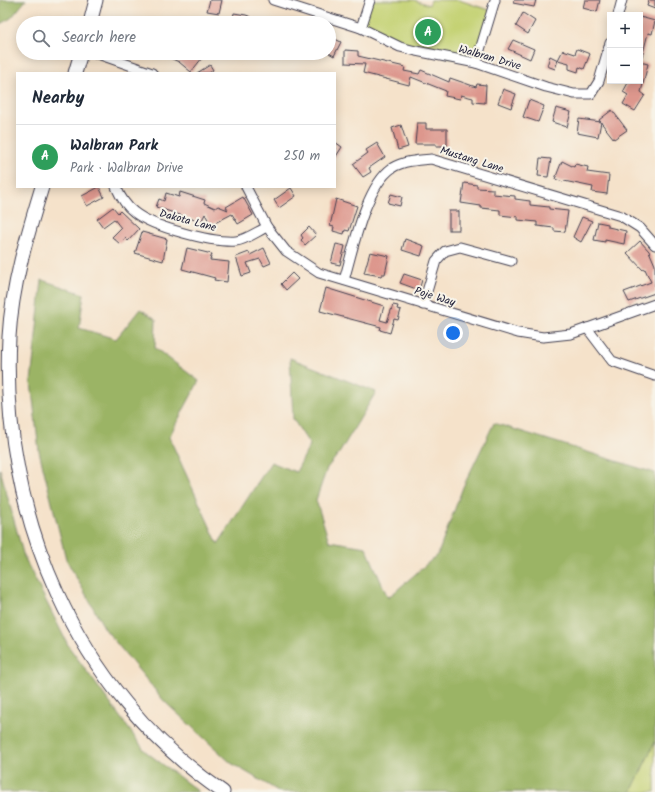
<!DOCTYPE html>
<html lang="en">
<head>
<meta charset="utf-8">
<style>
  :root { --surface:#fff; --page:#f6f6f7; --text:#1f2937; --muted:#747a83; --line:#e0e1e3; --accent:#d93025 }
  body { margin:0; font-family:Kalam,sans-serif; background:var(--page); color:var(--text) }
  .controls { position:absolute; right:12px; top:12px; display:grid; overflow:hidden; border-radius:0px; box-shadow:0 2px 10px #0003 }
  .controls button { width:36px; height:36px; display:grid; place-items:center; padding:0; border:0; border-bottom:1px solid var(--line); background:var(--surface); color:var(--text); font:20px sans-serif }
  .you { position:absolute; left:453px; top:333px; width:14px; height:14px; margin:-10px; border:3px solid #fff; border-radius:50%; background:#1a73e8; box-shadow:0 0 0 6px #1a73e833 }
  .badge { display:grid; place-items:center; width:26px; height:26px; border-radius:50%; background:var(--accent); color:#fff; font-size:13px; font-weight:700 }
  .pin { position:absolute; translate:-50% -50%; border:2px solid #fff; box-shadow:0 1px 4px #0006 }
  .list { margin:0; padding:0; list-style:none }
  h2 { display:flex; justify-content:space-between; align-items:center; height:52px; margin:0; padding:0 16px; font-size:17px }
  h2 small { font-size:13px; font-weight:400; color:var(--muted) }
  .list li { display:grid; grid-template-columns:26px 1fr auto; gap:12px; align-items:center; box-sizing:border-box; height:64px; padding:0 16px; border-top:1px solid var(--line) }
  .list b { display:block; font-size:15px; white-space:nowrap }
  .list p { margin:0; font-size:13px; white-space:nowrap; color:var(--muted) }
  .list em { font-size:13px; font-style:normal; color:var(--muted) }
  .icon { flex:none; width:22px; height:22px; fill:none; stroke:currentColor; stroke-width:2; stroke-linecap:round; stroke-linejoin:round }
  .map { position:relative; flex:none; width:655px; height:792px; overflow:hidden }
  .search { position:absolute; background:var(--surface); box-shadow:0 2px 10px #0003; left:16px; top:16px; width:320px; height:44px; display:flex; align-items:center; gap:10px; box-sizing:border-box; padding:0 14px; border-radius:22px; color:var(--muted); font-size:15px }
  .panel { position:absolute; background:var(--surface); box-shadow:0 2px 10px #0003; left:16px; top:72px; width:320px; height:116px; border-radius:0px }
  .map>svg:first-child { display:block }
  .green { fill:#c4d273; stroke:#737a57 }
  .forest { fill:#9bb465; stroke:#5e6b50 }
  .building { fill:#dd978d }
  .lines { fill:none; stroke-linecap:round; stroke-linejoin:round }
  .minor-casing { stroke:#423f50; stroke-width:11 }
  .secondary-casing { stroke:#423f50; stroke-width:15 }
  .minor { stroke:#fff; stroke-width:9 }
  .secondary { stroke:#fff; stroke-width:13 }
  .labels { text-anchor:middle; stroke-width:4; stroke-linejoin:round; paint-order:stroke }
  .street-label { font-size:11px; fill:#22223b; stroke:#f7f3e8 }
</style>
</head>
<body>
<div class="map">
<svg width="655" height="792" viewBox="0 0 655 792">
  <rect width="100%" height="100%" fill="#f7f3e8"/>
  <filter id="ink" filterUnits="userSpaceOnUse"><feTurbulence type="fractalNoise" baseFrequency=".025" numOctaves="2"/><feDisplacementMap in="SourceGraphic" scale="8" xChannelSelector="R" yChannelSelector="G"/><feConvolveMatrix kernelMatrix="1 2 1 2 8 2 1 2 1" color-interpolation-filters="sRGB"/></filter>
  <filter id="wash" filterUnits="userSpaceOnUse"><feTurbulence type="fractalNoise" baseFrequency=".012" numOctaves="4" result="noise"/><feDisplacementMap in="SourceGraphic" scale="16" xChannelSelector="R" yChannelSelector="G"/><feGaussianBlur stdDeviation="0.9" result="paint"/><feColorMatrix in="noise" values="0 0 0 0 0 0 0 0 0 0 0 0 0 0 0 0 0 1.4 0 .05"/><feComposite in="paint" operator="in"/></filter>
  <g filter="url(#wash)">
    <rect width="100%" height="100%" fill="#f5e2ca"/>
    <g class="green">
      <polygon points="370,0 414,0 429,5 431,0 459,0 492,11 476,63 416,51 361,28"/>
      <polygon points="655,742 655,792 631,792"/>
    </g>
    <g class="forest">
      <polygon points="0,0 26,0 11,18 0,24"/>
      <polygon points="42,280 84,294 79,328 116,339 140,309 156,319 155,348 199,381 169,437 218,544 271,462 296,472 310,445 293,419 290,358 376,392 340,452 327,468 316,500 329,541 366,547 388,598 438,554 463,487 494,423 655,473 655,742 631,792 280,792 231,763 164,701 105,629 66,559 39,451 31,382"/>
      <polygon points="0,469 24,557 69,647 145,751 199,792 0,792"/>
    </g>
    <g id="blocks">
      <g class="building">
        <polygon points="210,0 222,0 219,13 207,11"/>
        <polygon points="514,0 536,0 534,7 513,3"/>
        <polygon points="585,0 600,0 597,12 583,8"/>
        <polygon points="649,0 655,0 655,9 647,6"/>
        <polygon points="234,13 246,15 265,23 232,23"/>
        <polygon points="523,13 535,21 528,34 516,26"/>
        <polygon points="640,17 655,21 652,34 648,33 642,57 640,57"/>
        <polygon points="329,36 341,42 334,56 329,53"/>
        <polygon points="513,40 534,49 530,59 508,49"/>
        <polygon points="577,49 590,54 584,69 579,67 578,72 569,69 569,63 558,60 563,50 575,54"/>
        <polygon points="345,50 358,51 358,56 405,67 404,71 419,74 421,70 449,82 450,78 476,87 477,84 486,85 485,103 473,102 473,98 461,95 460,99 445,96 446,91 411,77 409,85 363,73 365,64 345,63"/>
        <polygon points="159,53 206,53 191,72 179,62"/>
        <polygon points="550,56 558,60 555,69 547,66"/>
        <polygon points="640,62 648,64 641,92 645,95 635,111 623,104 628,95 623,92 629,81 640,81"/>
        <polygon points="210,65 213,70 209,73 197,73"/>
        <polygon points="503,89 516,94 511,108 498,103"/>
        <polygon points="529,100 544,106 538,122 523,117"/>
        <polygon points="556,108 571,112 567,127 552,122"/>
        <polygon points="612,110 627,130 614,139 599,120"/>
        <polygon points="579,119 601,122 598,137 577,133"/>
        <polygon points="417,123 426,123 426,129 447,129 447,146 436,146 436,144 415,144"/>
        <polygon points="401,125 408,147 398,150 392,128"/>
        <polygon points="335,142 342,147 335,158"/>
        <polygon points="377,143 385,157 369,168 371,172 363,177 353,164 368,153 366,150"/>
        <polygon points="540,158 551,159 548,177 538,176"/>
        <polygon points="562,161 574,167 575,164 588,167 587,172 609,175 607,194 592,192 593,187 564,181 563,182 555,179"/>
        <polygon points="464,183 477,185 477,188 493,189 493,194 515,196 515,199 530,201 530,205 549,207 549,209 568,211 565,232 554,231 554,228 537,226 537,222 518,220 518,217 500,215 500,210 481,208 481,206 461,203"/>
        <polygon points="99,187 104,197 87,206 82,196"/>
        <polygon points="291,188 296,196 279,208 274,200"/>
        <polygon points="180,192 205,200 204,203 215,208 218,206 228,210 226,207 243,197 253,215 238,224 232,214 211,225 205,214 201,222 156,207 159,199 164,201 166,193 179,197"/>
        <polygon points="391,194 402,197 400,206 388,203"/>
        <polygon points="336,199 357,206 349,231 345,230 344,234 333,231 334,227 330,226"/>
        <polygon points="113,207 118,213 120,211 139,229 128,241 125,238 120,244 112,237 121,228 114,219 103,227 97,219"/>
        <rect x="449" y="211" width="10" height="19"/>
        <polygon points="582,217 592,221 581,242 573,237"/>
        <polygon points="598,222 608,224 608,227 626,231 624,244 605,240 605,242 594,240"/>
        <polygon points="309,227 316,235 305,245 301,240 303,238 301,235"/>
        <polygon points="142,232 167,239 163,261 135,253"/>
        <polygon points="405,239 424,246 421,256 402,250"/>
        <polygon points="640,241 649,251 655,265 655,293 629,302 624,292 651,282 645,269 643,270 627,253"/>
        <polygon points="336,244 345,246 340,265 331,263"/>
        <polygon points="187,248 212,254 210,260 229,262 227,282 214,280 215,278 182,269"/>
        <polygon points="264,248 271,263 264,266 260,259 247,263 251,273 242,276 236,257 249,252 250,255"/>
        <polygon points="370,252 389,256 385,274 382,274 381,276 364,273"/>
        <polygon points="292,273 298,279 286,290 281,284"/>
        <polygon points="404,274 422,280 419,290 400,283"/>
        <polygon points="326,288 384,306 380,320 387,322 393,305 398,306 397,309 401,310 398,320 394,319 390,333 380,330 381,327 320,311"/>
      </g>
    </g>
  </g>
  <g filter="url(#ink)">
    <use href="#blocks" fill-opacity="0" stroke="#423f50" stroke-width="1"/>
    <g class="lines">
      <g class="minor-casing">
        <g id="minor">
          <polyline points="273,0 361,28"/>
          <polyline points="370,0 361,28 400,47 416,51 476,63 546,87 574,94 591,94 599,81 610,43"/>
          <polyline points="618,15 622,0"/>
          <polyline points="95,53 152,73"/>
          <polyline points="476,63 495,0"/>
          <path d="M116 187C120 196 126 206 134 212 152 227 213 243 236 241 246 240 258 231 267 227"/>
          <polyline points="246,187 267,227 286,251 319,273 518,333 543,337 571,334 655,304"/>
          <path d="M344 280C353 250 365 187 392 168 403 161 419 160 431 159L621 216 640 228 655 245"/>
          <polyline points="423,305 436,261 445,251 460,247 511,261"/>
          <polyline points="587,328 612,361 655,376"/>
        </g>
      </g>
      <g class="secondary-casing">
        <g id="secondary">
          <polyline points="90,23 96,0"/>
          <polyline points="75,73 81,53"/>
          <path d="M42 187C27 236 12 285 9 337 0 514 75 691 223 792"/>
        </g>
      </g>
      <use href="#minor" class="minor"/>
      <use href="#secondary" class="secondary"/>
    </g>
  </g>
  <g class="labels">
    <g class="street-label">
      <text transform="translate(490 57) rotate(16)" y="4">Walbran Drive</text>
      <text transform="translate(472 159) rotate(17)" y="4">Mustang Lane</text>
      <text transform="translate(188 220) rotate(15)" y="4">Dakota Lane</text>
      <text transform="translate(435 296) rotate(17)" y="4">Poje Way</text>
    </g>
  </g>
</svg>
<div class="controls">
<button>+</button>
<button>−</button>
</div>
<div class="you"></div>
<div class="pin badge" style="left:428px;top:32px;background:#2e9e5b">A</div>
<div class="search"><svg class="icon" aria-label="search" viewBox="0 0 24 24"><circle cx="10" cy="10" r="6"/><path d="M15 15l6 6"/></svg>Search here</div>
<section class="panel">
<h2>Nearby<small></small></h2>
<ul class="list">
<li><span class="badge" style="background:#2e9e5b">A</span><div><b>Walbran Park</b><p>Park · Walbran Drive</p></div><em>250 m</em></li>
</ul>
</section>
</div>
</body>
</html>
